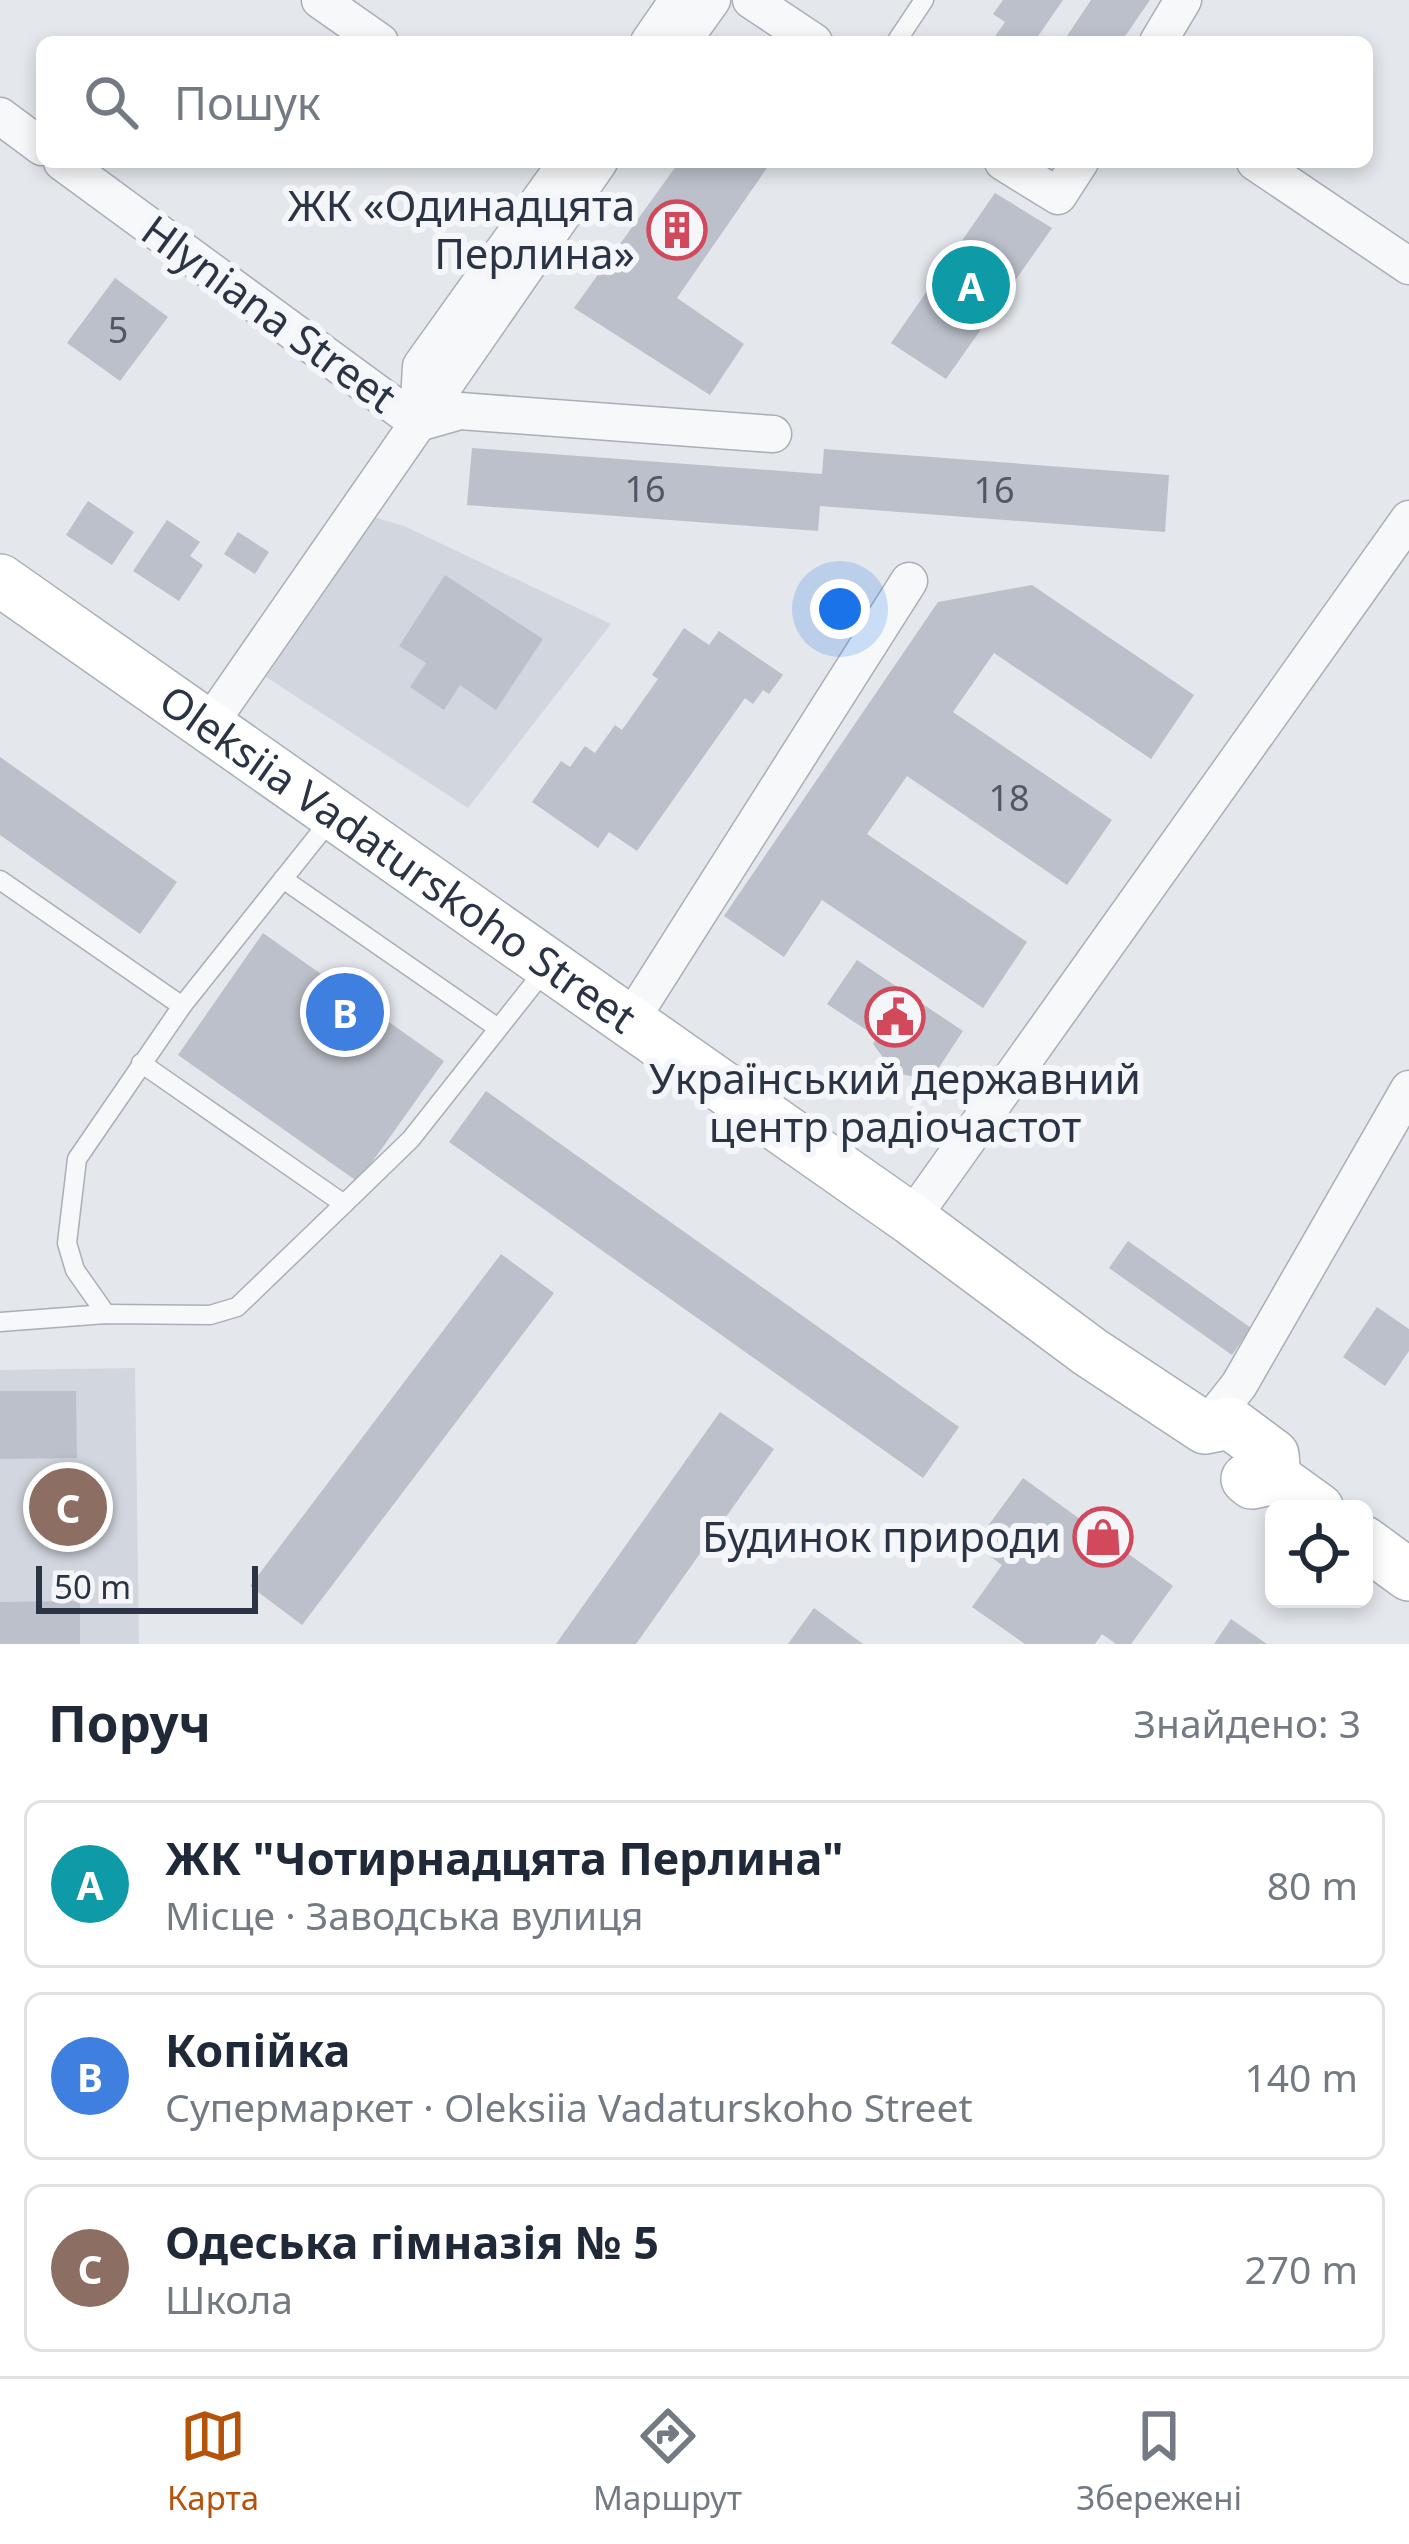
<!DOCTYPE html>
<html lang="uk">
<head>
<meta charset="utf-8">
<style>
  :root { --surface:#fff; --page:#f6f6f7; --text:#1f2937; --muted:#747a83; --line:#e0e1e3; --accent:#b45309 }
  body { margin:0; font-family:"Noto Sans",sans-serif; background:var(--page); color:var(--text) }
  .controls { position:absolute; right:36px; bottom:36px; display:grid; overflow:hidden; border-radius:18px; box-shadow:0 6px 18px #0003 }
  .controls button { width:108px; height:108px; display:grid; place-items:center; padding:0; border:0; border-bottom:3px solid var(--line); background:var(--surface); color:var(--text); font:60px sans-serif }
  .scale { position:absolute; left:36px; bottom:30px; width:222px; box-sizing:border-box; padding-left:12px; border:6px solid #2b3445; border-top:0; font-size:33px; line-height:42px; white-space:nowrap; color:#2b3445; -webkit-text-stroke:9px #f4f6f9; paint-order:stroke }
  .you { position:absolute; left:840px; top:609px; width:42px; height:42px; margin:-30px; border:9px solid #fff; border-radius:50%; background:#1a73e8; box-shadow:0 0 0 18px #1a73e833 }
  .badge { display:grid; place-items:center; width:78px; height:78px; border-radius:50%; background:var(--accent); color:#fff; font-size:39px; font-weight:700 }
  .pin { position:absolute; translate:-50% -50%; border:6px solid #fff; box-shadow:0 3px 12px #0006 }
  .list { margin:0; padding:0; list-style:none }
  h2 { display:flex; justify-content:space-between; align-items:center; height:156px; margin:0; padding:0 48px; font-size:51px }
  h2 small { font-size:39px; font-weight:400; color:var(--muted) }
  .list li { display:grid; grid-template-columns:78px 1fr auto; gap:36px; align-items:center; box-sizing:border-box; height:168px; margin:0 24px 24px; padding:0 24px; border:3px solid var(--line); border-radius:18px }
  .list b { display:block; font-size:45px; white-space:nowrap }
  .list p { margin:0; font-size:39px; white-space:nowrap; color:var(--muted) }
  .list em { font-size:39px; font-style:normal; color:var(--muted) }
  .icon { flex:none; width:66px; height:66px; fill:none; stroke:currentColor; stroke-width:2; stroke-linecap:round; stroke-linejoin:round }
  .map { position:relative; flex:none; width:1409px; height:1644px; overflow:hidden }
  .search { position:absolute; background:var(--surface); box-shadow:0 6px 18px #0003; left:36px; right:36px; top:36px; height:132px; display:flex; align-items:center; gap:30px; box-sizing:border-box; padding:0 42px; border-radius:18px; color:var(--muted); font-size:45px }
  .sheet { height:732px; background:var(--surface) }
  nav { display:flex; justify-content:space-around; align-items:center; box-sizing:border-box; height:168px; border-top:3px solid var(--line); background:var(--surface); font-size:33px; color:var(--muted) }
  nav a { display:grid; justify-items:center; gap:6px }
  nav .on { color:var(--accent) }
  .map>svg:first-child { display:block }
  .built { fill:#d2d6de }
  .building { fill:#bbc0ca }
  .lines { fill:none; stroke-linecap:round; stroke-linejoin:round }
  .lane-casing { stroke:#a9aeb7; stroke-width:21 }
  .street-casing { stroke:#a9aeb7; stroke-width:39 }
  .secondary-casing { stroke:#a9aeb7; stroke-width:54 }
  .lane { stroke:#f7f8fa; stroke-width:18 }
  .street { stroke:#f7f8fa; stroke-width:36 }
  .secondary { stroke:#fff; stroke-width:51 }
  .labels { text-anchor:middle; stroke-width:12; stroke-linejoin:round; paint-order:stroke }
  .number-label { font-size:36px; fill:#4f5766 }
  .poi-label { font-size:42px; fill:#2b3445; stroke:#f4f6f9; text-anchor:end }
  .street-label { font-size:42px; fill:#2b3445; stroke:#f4f6f9 }
</style>
</head>
<body>
<div class="map">
<svg width="1409" height="1644" viewBox="0 0 1409 1644">
  <rect width="100%" height="100%" fill="#e4e7ec"/>
  <g class="built">
    <polygon points="373,517 404,526 611,624 468,808 266,677"/>
    <polygon points="135,1368 139,1644 0,1644 0,1370"/>
  </g>
  <g class="building">
    <polygon points="1003,0 1063,0 1034,42 991,42 1005,22 993,14"/>
    <polygon points="1091,0 1150,0 1121,42 1063,42"/>
    <polygon points="679,162 771,162 677,298 744,344 710,395 574,308"/>
    <polygon points="995,193 1052,228 946,379 891,343"/>
    <polygon points="115,278 168,317 120,381 67,343"/>
    <polygon points="472,448 822,474 824,449 1169,475 1165,532 820,506 818,531 467,505"/>
    <polygon points="88,501 134,532 112,565 66,535"/>
    <polygon points="167,520 200,542 190,556 203,565 179,601 133,571"/>
    <polygon points="238,532 269,552 255,574 224,554"/>
    <polygon points="445,575 543,639 496,710 460,685 444,710 410,687 426,663 399,646"/>
    <polygon points="1032,585 1194,695 1151,759 994,653 953,712 1112,820 1067,885 907,776 867,834 1027,942 983,1008 822,900 784,957 724,916 938,602"/>
    <polygon points="684,628 709,645 719,631 783,675 769,694 763,690 753,704 745,698 637,851 609,832 598,848 532,802 561,761 570,767 585,746 595,753 615,725 622,730 658,679 652,675"/>
    <polygon points="0,757 177,882 140,934 0,835"/>
    <polygon points="263,933 444,1061 358,1182 178,1055"/>
    <polygon points="857,960 963,1031 930,1081 894,1072 873,1044 877,1037 827,1004"/>
    <polygon points="486,1091 959,1427 923,1478 449,1142"/>
    <polygon points="1128,1241 1251,1328 1232,1355 1109,1268"/>
    <polygon points="501,1254 554,1293 302,1625 250,1586"/>
    <polygon points="1377,1307 1409,1329 1409,1351 1385,1386 1343,1357"/>
    <polygon points="0,1391 76,1391 77,1458 0,1459"/>
    <polygon points="720,1412 774,1449 636,1644 556,1644"/>
    <polygon points="1023,1478 1173,1586 1131,1644 1116,1644 1102,1634 1095,1644 1025,1644 972,1607 1002,1565 974,1545"/>
    <polygon points="80,1601 80,1644 0,1644 0,1602"/>
    <polygon points="814,1608 863,1644 788,1644"/>
    <polygon points="1231,1619 1267,1644 1214,1644"/>
  </g>
  <g class="lines">
    <g class="lane-casing">
      <g id="lane">
        <polyline points="896,42 924,0"/>
        <polyline points="283,879 498,1028"/>
        <polyline points="0,880 182,1006"/>
        <polyline points="141,1063 344,1204 411,1139 547,967"/>
        <polyline points="106,1314 75,1270 67,1243 77,1159 182,1006 331,819"/>
        <polyline points="0,1322 106,1314 210,1315 237,1307 344,1204"/>
      </g>
    </g>
    <g class="street-casing">
      <g id="street">
        <polyline points="320,0 380,42"/>
        <polyline points="751,0 814,42"/>
        <polyline points="649,42 678,0"/>
        <polyline points="682,42 712,0"/>
        <polyline points="1158,42 1183,0"/>
        <polyline points="0,116 42,147"/>
        <polyline points="62,162 418,423"/>
        <polyline points="1003,162 1058,196 1080,162"/>
        <polyline points="1255,162 1409,266"/>
        <polyline points="418,420 421,366 567,162"/>
        <polyline points="418,423 460,411 773,434"/>
        <polyline points="208,726 599,162"/>
        <polyline points="630,1021 909,581"/>
        <polyline points="911,1219 1409,519"/>
        <polyline points="1205,1428 1239,1385 1409,1089"/>
      </g>
    </g>
    <g class="secondary-casing">
      <g id="secondary">
        <path id="s1" d="M0 580 911 1219 1090 1352 1205 1428 1230 1423 1273 1455 1275 1478"/>
        <polyline points="1247,1479 1252,1483 1275,1478 1318,1509"/>
        <polyline points="1364,1542 1409,1575"/>
      </g>
    </g>
    <use href="#lane" class="lane"/>
    <use href="#street" class="street"/>
    <use href="#secondary" class="secondary"/>
  </g>
  <defs>
    <g id="building-ring" transform="scale(3)"><circle r="9.5" fill="#f4f6f9" stroke="#d1495b" stroke-width="1.5"/><path d="M-4-6H4V6H1V3H-1V6H-4ZM-2.5-4.3h1.7v1.8h-1.7ZM.8-4.3h1.7v1.8H.8ZM-2.5-1h1.7V.8h-1.7ZM.8-1h1.7V.8H.8Z" fill="#d1495b"/></g>
    <g id="civic-ring" transform="scale(3)"><circle r="9.5" fill="#f4f6f9" stroke="#d1495b" stroke-width="1.5"/><path d="M-.6-6.5H3V-4.5H.6V-3L4-1V1h2V6H-6V1h2V-1L-.6-3ZM-1.2 2.5V6h2.4V2.5Z" fill="#d1495b"/></g>
    <g id="shop-ring" transform="scale(3)"><circle r="9.5" fill="#f4f6f9" stroke="#d1495b" stroke-width="1.5"/><path d="M-5-2.5h2.3a2.7 3.5 0 0 1 5.4 0H5L5.5 6h-11ZM-1.5-2.5h3a1.5 2.3 0 0 0-3 0Z" fill="#d1495b"/></g>
  </defs>
  <g fill-rule="evenodd">
    <use href="#building-ring" x="677" y="230"/>
    <use href="#civic-ring" x="895" y="1017"/>
    <use href="#shop-ring" x="1103" y="1537"/>
  </g>
  <g class="labels">
    <g class="number-label">
      <text x="118" y="343">5</text>
      <text x="645" y="502">16</text>
      <text x="994" y="503">16</text>
      <text x="1009" y="811">18</text>
    </g>
    <g class="poi-label">
      <text x="635" y="221">ЖК «Одинадцята<tspan x="635" dy="48">Перлина»</tspan></text>
      <text x="895" y="1094" text-anchor="middle">Український державний<tspan x="895" dy="48">центр радіочастот</tspan></text>
      <text x="1061" y="1552">Будинок природи</text>
    </g>
    <g class="street-label">
      <text transform="translate(269 314) rotate(36)" y="15">Hlyniana Street</text>
      <text dy="15" stroke="none"><textPath href="#s1" startOffset="486">Oleksiia Vadaturskoho Street</textPath></text>
    </g>
  </g>
</svg>
<div class="controls">
<button><svg class="icon" aria-label="locate" viewBox="0 0 24 24"><circle cx="12" cy="12" r="6"/><path d="M12 2v4M12 18v4M2 12h4M18 12h4"/></svg></button>
</div>
<div class="scale">50 m</div>
<div class="you"></div>
<div class="pin badge" style="left:971px;top:285px;background:#0f9aa8">A</div>
<div class="pin badge" style="left:345px;top:1012px;background:#3f7fe0">B</div>
<div class="pin badge" style="left:68px;top:1507px;background:#8d6e63">C</div>
<div class="search"><svg class="icon" aria-label="search" viewBox="0 0 24 24"><circle cx="10" cy="10" r="6"/><path d="M15 15l6 6"/></svg>Пошук</div>
</div>
<section class="sheet">
<h2>Поруч<small>Знайдено: 3</small></h2>
<ul class="list">
<li><span class="badge" style="background:#0f9aa8">A</span><div><b>ЖК &quot;Чотирнадцята Перлина&quot;</b><p>Місце · Заводська вулиця</p></div><em>80 m</em></li>
<li><span class="badge" style="background:#3f7fe0">B</span><div><b>Копійка</b><p>Супермаркет · Oleksiia Vadaturskoho Street</p></div><em>140 m</em></li>
<li><span class="badge" style="background:#8d6e63">C</span><div><b>Одеська гімназія № 5</b><p>Школа</p></div><em>270 m</em></li>
</ul>
</section>
<nav>
<a class="on"><svg class="icon" aria-label="map" viewBox="0 0 24 24"><path d="M3 6l6-2 6 2 6-2v14l-6 2-6-2-6 2zM9 4v14M15 6v14"/></svg>Карта</a>
<a><svg class="icon" aria-label="directions" viewBox="0 0 24 24"><path d="M12 3l9 9-9 9-9-9zM9 14v-3h6M13 9l2 2-2 2"/></svg>Маршрут</a>
<a><svg class="icon" aria-label="saved" viewBox="0 0 24 24"><path d="M7 4h10v16l-5-4-5 4z"/></svg>Збережені</a>
</nav>
</body>
</html>
